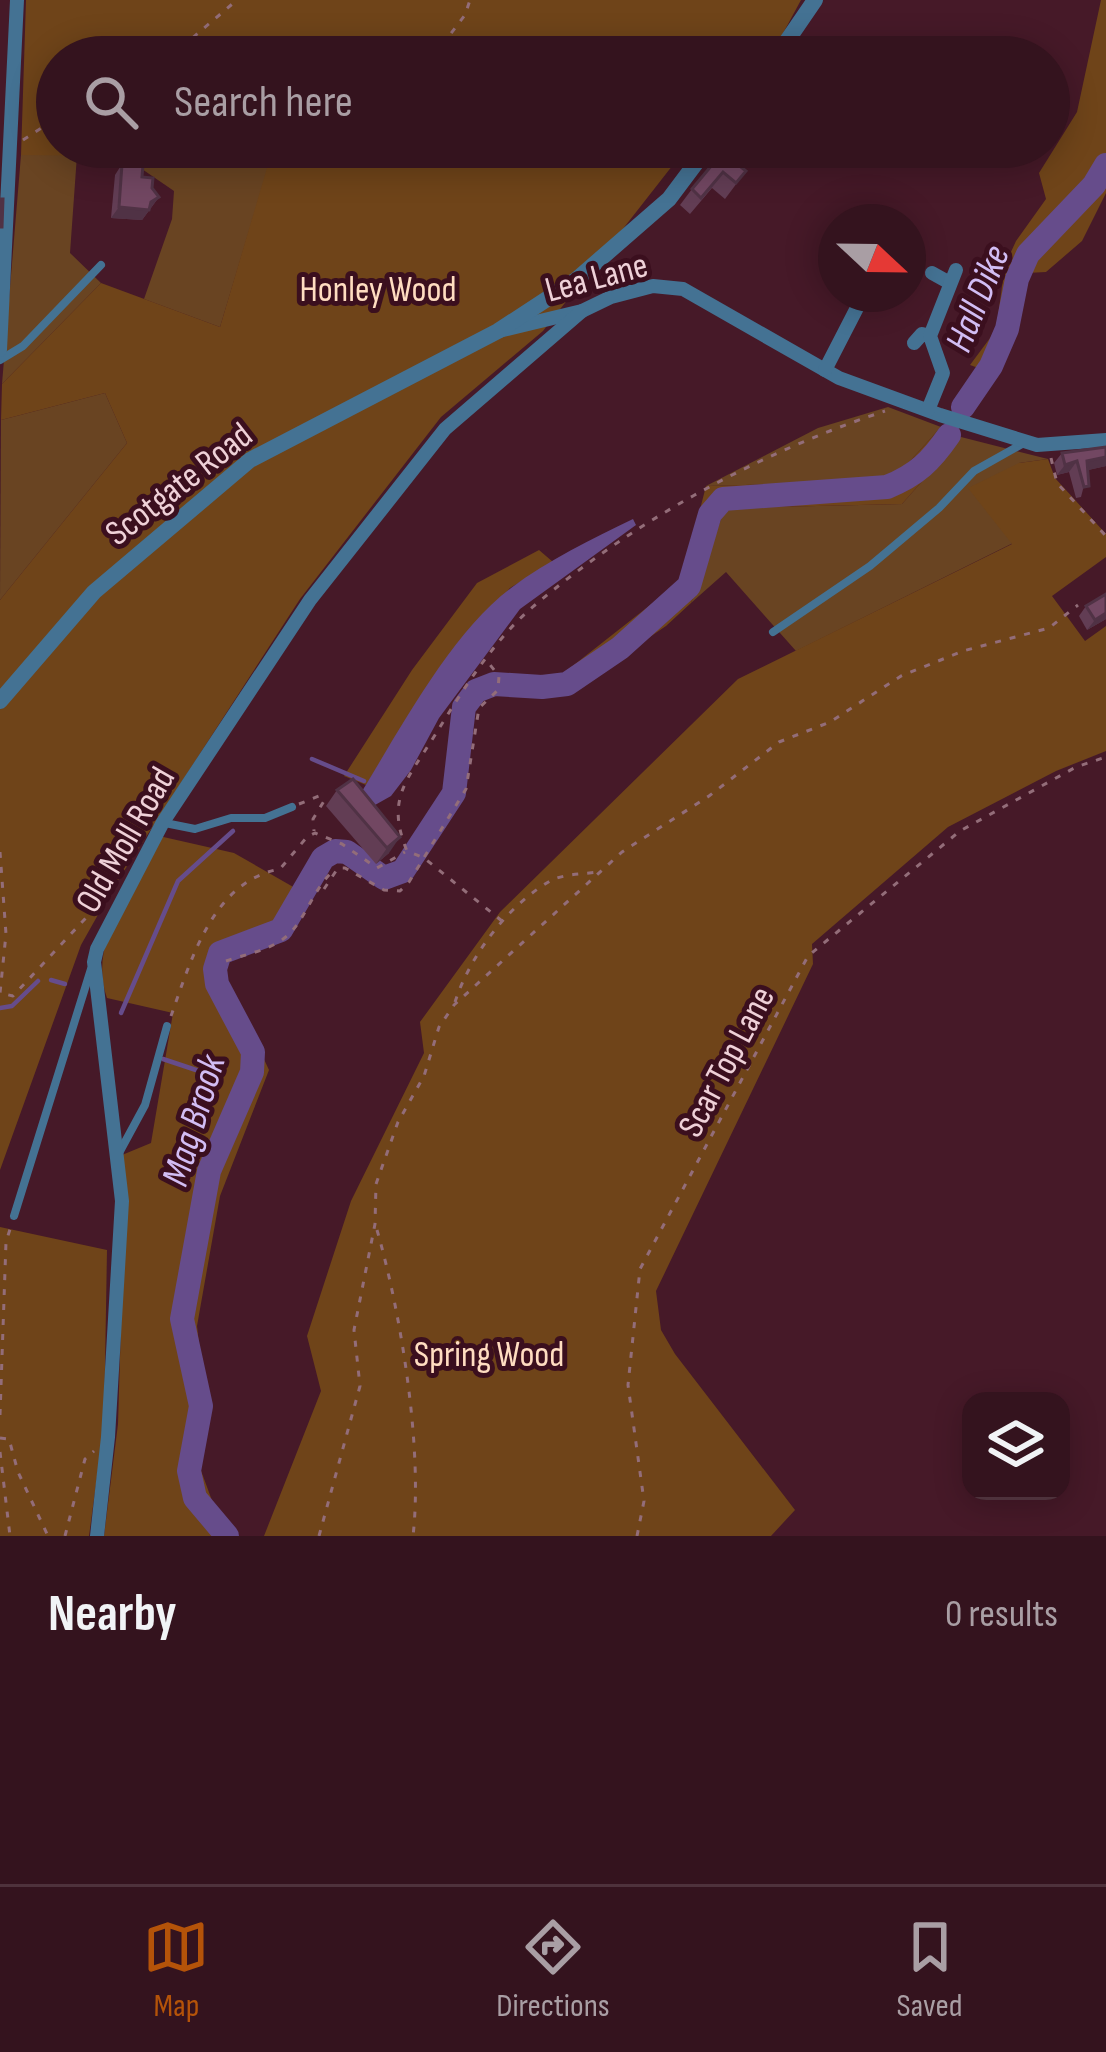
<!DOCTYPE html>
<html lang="en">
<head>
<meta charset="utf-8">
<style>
  :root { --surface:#34131e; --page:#3f202b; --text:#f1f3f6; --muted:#a99ea4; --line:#4e323c; --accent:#b45309 }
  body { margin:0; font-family:"Sofia Sans Condensed",sans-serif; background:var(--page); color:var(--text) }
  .controls { position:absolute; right:36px; bottom:36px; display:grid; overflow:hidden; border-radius:24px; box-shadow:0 6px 30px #0003 }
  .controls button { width:108px; height:108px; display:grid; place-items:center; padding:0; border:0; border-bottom:3px solid var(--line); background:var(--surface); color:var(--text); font:60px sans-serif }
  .compass { position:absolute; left:818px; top:204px; width:108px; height:108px; border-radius:50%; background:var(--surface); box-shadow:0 6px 30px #0003; rotate:112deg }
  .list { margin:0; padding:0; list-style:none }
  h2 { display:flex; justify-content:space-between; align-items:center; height:156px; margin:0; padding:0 48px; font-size:51px }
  h2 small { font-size:39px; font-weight:400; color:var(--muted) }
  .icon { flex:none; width:66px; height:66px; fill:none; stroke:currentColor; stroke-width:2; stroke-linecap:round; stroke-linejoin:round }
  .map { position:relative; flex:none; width:1106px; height:1536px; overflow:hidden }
  .search { position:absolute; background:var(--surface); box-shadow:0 6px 30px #0003; left:36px; right:36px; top:36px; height:132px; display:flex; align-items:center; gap:30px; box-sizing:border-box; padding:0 42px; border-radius:66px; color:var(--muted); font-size:45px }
  .sheet { height:348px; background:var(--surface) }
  nav { display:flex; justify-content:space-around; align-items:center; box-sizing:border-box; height:168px; border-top:3px solid var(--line); background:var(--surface); font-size:33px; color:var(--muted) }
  nav a { display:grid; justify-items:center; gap:6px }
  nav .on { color:var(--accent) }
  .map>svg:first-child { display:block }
  .green { fill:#694422 }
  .forest { fill:#6f4419 }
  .water { fill:#664c8b }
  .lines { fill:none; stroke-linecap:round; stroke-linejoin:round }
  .stream { stroke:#664c8b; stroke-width:4.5 }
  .river { stroke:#664c8b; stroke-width:24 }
  .path { stroke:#936d79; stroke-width:3; stroke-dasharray:6 9; stroke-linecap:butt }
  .service { stroke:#447293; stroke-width:8 }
  .minor { stroke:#447293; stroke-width:14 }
  .tertiary { stroke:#447293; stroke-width:16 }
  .wall { fill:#623d54 }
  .shaded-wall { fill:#503245 }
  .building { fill:#724762; stroke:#503245; stroke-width:3 }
  .labels { text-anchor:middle; stroke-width:10; stroke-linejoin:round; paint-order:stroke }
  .street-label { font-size:36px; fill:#efd1d8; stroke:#3b0f1e }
  .park-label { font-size:36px; fill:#ffddc1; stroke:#3b0f1e }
  .water-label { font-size:39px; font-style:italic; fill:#d2bdf4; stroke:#3b0f1e }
</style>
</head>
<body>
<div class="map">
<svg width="1106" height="1536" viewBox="0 0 1106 1536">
  <rect width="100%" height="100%" fill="#461928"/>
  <g class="green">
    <polygon points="21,155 77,155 70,253 101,283 2,384"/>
    <polygon points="123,156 271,158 220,327 144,299 172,219 174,191"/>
    <polygon points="105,393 127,443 0,600 1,420"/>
    <polygon points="888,407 941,427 892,481 706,486 818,428"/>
    <polygon points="961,437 1048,459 1019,463 1013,543 796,651 726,572 691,603 725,508 902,504"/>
  </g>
  <g class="forest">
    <polygon points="26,0 801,0 781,37 763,57 57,57 57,147 687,147 543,331 441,417 300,599 113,888 81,945 0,1170 0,600 127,443 105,393 1,420 2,384 101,283 220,327 270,158 21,155"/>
    <polygon points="1101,0 1106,0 1106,193 1082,241 1046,272 1027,273 1013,335 995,374 970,365 996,330 1005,265 1016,241 1046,199 1039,173 1077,112"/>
    <polygon points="941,427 961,437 902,504 725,508 691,603 666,626 563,696 551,683 682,580 706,486 892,481"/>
    <polygon points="1048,459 1055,478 1106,534 1106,557 1052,596 1085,641 1106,626 1106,751 1056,771 948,827 812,944 813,964 656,1291 661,1330 675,1354 795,1510 771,1536 264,1536 321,1391 307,1336 351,1201 424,1053 420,1022 500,912 738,679 1012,544 968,488 1019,463"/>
    <polygon points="539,550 553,562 510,588 435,675 366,785 344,776 412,670 477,583"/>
    <path d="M159 836 234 853 309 896 286 931 224 959 221 967 269 1070 220 1196 197 1326 207 1412 196 1457 214 1506 232 1536H104L118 1424 125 1190 122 1155 151 1143 173 1013 107 998C87 943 134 882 159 836Z"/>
    <polygon points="0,1227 107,1250 104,1425 89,1536 0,1536"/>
  </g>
  <path class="water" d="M633 519 636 525 520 609 439 718 411 770 391 796 359 814 353 806C395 739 448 635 511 588 548 560 592 539 633 519Z"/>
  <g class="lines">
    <g class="stream">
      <polyline points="312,759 364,781"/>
      <polyline points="51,980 65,984"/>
      <polyline points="0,1008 12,1006 38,981"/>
      <polyline points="121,1013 178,881 233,831"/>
      <polyline points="163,1059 202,1072"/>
    </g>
    <g class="river">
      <polyline points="963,407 991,366 1007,329 1017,279 1028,254 1094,185 1106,165"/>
      <path d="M227 1536 195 1498 189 1471 201 1406 182 1319 209 1171 252 1072 253 1052 217 984 215 969 220 953 281 930 323 858 335 851 347 852 384 878 403 871 454 793 464 707 476 691 494 684 542 687 567 684 620 648 689 586 710 514 723 499 887 487C917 475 931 461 949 435"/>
    </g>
    <g class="path">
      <polyline points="170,57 237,0"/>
      <polyline points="433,57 465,15 470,0"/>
      <polyline points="23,140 57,118"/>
      <polyline points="1051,458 1057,483 1106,536"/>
      <polyline points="299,804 319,796 324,801 313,819 314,831"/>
      <polyline points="0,852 6,934 0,993 13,996 111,891"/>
      <polyline points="324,889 338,868 345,868 384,890 400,891 409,882 466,789 479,708 498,690 499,676 487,661"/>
      <path d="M502 921 424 858 407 851C385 798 408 779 435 735 463 690 494 639 535 605 637 519 759 453 885 411"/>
      <path d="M226 961C246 954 272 950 288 935 306 918 313 890 332 872"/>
      <path d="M455 1002C470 956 507 906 550 881 563 874 584 874 598 872"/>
      <path d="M171 1016C191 960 213 881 280 869L307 837 315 833 342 844 377 868 405 852"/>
      <path d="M377 1230C401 1313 423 1449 413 1536"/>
      <polyline points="0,1415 6,1242 11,1226"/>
      <polyline points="0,1438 9,1439 18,1472 48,1536"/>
      <polyline points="0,1452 10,1536"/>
      <polyline points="65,1536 85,1459 94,1451"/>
      <polyline points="319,1536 360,1386 354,1330 375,1224 376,1184 398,1122 424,1076 439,1027 454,1005 622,852 709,796 779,742 830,722 901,676 963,651 1049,628 1078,605"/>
      <polyline points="637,1536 644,1501 628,1385 640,1269 808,956 960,831 1076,767 1106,757"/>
    </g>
    <g class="service">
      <polyline points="0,360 23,346 101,265"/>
      <polyline points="773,632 870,566 939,508 974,471 1022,444"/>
      <polyline points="165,823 195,829 231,818 265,818 292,807"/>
      <polyline points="119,1153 145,1105 167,1026"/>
      <polyline points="14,1216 91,969"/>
    </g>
    <g class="minor">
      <polyline points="932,273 950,283"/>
      <polyline points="503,330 582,311 611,297 653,286 683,289 839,378 940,415 1037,445 1106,440"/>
      <polyline points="914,343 922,334 930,336"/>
      <polyline points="0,350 17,0"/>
      <polyline points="825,370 860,302"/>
      <polyline points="928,410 943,373 930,336 956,270"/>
      <polyline points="97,1536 108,1437 122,1201 94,962 97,949 163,822 310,600 445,429 582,311"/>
    </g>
    <g class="tertiary">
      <polyline points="776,57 815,0"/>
      <polyline points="0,701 94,592 250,460 498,331 576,280 669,199 708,147"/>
    </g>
  </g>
  <g class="wall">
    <polygon points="734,161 746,171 725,199 712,188 690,214 680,205 692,189"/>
    <polygon points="122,164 142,177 159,197 142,220 111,218 115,175"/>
    <polygon points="1106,447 1106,466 1088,470 1081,497 1076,498 1069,472 1057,475 1054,463 1062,453"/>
    <polygon points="1106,594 1106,619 1087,630 1079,616 1086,606"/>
    <polygon points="353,779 389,853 376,864 326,806 337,790"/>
  </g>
  <g class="shaded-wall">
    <polygon points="159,197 142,220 111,218 119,207 151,202"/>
    <polygon points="1106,457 1106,466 1080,472 1087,461"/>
    <polygon points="1077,461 1069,472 1057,475 1065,465"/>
    <polygon points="1106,613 1106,619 1087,630 1095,620"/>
    <polygon points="400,837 389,853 376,864 387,848"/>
  </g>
  <g class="building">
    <polygon points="727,147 743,147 732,160 746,171 736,183 723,172 701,198 692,189"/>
    <polygon points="122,164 143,165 142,177 153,178 152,188 159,197 151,202 149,210 119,207"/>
    <polygon points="0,199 3,199 2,227 0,227"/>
    <polygon points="1106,447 1106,457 1087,461 1089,486 1084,487 1077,461 1065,465 1062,453"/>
    <polygon points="1106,594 1106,613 1095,620 1086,606"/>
    <polygon points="353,779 400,837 387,848 337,790"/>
  </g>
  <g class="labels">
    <g class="street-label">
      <text transform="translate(596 276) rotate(-15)" y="13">Lea Lane</text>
      <text transform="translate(178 483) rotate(-38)" y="13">Scotgate Road</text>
      <text transform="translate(124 839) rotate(-60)" y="13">Old Moll Road</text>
      <text transform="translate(725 1061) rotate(-62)" y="13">Scar Top Lane</text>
    </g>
    <g class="park-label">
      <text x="378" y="301">Honley Wood</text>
      <text x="489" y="1366">Spring Wood</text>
    </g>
    <g class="water-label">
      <text transform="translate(976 298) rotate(-68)" y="14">Hall Dike</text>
      <text transform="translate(192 1120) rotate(-73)" y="14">Mag Brook</text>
    </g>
  </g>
</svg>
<div class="controls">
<button><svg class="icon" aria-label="layers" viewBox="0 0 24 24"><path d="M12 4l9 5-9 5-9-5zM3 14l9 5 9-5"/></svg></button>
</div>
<svg class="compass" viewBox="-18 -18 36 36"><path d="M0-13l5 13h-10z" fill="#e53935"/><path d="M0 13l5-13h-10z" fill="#a99ea4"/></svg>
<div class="search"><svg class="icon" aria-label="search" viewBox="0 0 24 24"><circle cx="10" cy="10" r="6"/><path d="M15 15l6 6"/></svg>Search here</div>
</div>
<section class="sheet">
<h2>Nearby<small>0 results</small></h2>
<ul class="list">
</ul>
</section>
<nav>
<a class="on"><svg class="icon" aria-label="map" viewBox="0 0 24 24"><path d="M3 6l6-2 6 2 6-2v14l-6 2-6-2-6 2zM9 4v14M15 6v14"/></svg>Map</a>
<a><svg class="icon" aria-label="directions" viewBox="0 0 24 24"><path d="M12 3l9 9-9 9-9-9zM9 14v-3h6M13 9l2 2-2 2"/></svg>Directions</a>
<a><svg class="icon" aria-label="saved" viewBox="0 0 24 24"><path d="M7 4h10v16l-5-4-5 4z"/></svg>Saved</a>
</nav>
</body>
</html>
